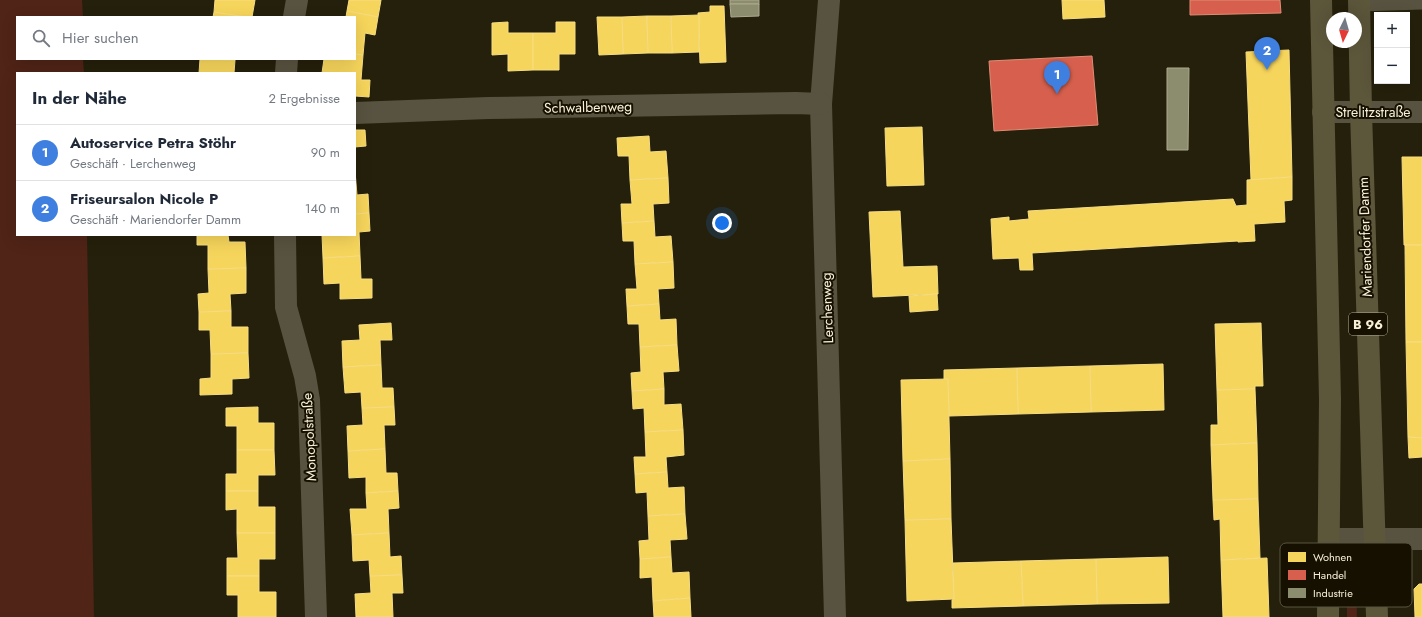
<!DOCTYPE html>
<html lang="de">
<head>
<meta charset="utf-8">
<style>
  :root { --surface:#fff; --page:#f2f2f3; --text:#1f2937; --muted:#747a83; --line:#e0e1e3; --accent:#60625f }
  body { margin:0; font-family:Jost,sans-serif; background:var(--page); color:var(--text) }
  .controls { position:absolute; right:12px; top:12px; display:grid; overflow:hidden; border-radius:0px; box-shadow:0 4px 16px #0002 }
  .controls button { width:36px; height:36px; display:grid; place-items:center; padding:0; border:0; border-bottom:1px solid var(--line); background:var(--surface); color:var(--text); font:20px sans-serif }
  .compass { position:absolute; left:1326px; top:12px; width:36px; height:36px; border-radius:50%; background:var(--surface); box-shadow:0 4px 16px #0002; rotate:185deg }
  .you { position:absolute; left:722px; top:223px; width:14px; height:14px; margin:-10px; border:3px solid #fff; border-radius:50%; background:#1a73e8; box-shadow:0 0 0 6px #1a73e833 }
  .badge { display:grid; place-items:center; width:26px; height:26px; border-radius:50%; background:var(--accent); color:#fff; font-size:13px; font-weight:700 }
  .pin { position:absolute; translate:-50% -33px; filter:drop-shadow(0 1px 2px #0008) }
  .pin::after { content:''; position:absolute; top:21px; width:14px; height:12px; background:inherit; clip-path:polygon(0 0,100% 0,50% 100%) }
  .list { margin:0; padding:0; list-style:none }
  h2 { display:flex; justify-content:space-between; align-items:center; height:52px; margin:0; padding:0 16px; font-size:17px }
  h2 small { font-size:13px; font-weight:400; color:var(--muted) }
  .list li { display:grid; grid-template-columns:26px 1fr auto; gap:12px; align-items:center; box-sizing:border-box; height:56px; padding:0 16px; border-top:1px solid var(--line) }
  .list b { display:block; font-size:15px; white-space:nowrap }
  .list p { margin:0; font-size:13px; white-space:nowrap; color:var(--muted) }
  .list em { font-size:13px; font-style:normal; color:var(--muted) }
  .icon { flex:none; width:22px; height:22px; fill:none; stroke:currentColor; stroke-width:2; stroke-linecap:round; stroke-linejoin:round }
  .map { position:relative; flex:none; width:1422px; height:617px; overflow:hidden }
  .search { position:absolute; background:var(--surface); box-shadow:0 4px 16px #0002; left:16px; top:16px; width:340px; height:44px; display:flex; align-items:center; gap:10px; box-sizing:border-box; padding:0 14px; border-radius:0px; color:var(--muted); font-size:15px }
  .panel { position:absolute; background:var(--surface); box-shadow:0 4px 16px #0002; left:16px; top:72px; width:340px; height:164px; border-radius:0px }
  .map>svg:first-child { display:block }
  .green { fill:#502417 }
  .homes { fill:#f6d55c; stroke:#f7dd81 }
  .shops { fill:#d6604d; stroke:#e08c76 }
  .industry { fill:#8c8c6e; stroke:#adaa8e }
  .lines { fill:none; stroke-linecap:round; stroke-linejoin:round }
  .service { stroke:#585240; stroke-width:17 }
  .minor { stroke:#585240; stroke-width:22 }
  .primary { stroke:#5c563b; stroke-width:22 }
  .labels { text-anchor:middle; stroke-width:4; stroke-linejoin:round; paint-order:stroke }
  .shield { fill:#151000; stroke:#b5ae96; stroke-width:1 }
  .shield-label { font-size:13px; font-weight:bold; fill:#f9f1d7 }
  .street-label { font-size:14px; fill:#f9f1d7; stroke:#151000 }
  .key { fill:#151000; stroke:#595440; stroke-width:1 }
  .key-label { font-size:11px; fill:#f9f1d7 }
</style>
</head>
<body>
<div class="map">
<svg width="1422" height="617" viewBox="0 0 1422 617">
  <rect width="100%" height="100%" fill="#25200b"/>
  <g class="green">
    <polygon points="0,0 82,0 83,17 17,17 17,59 83,59 84,73 17,73 17,235 87,235 94,617 0,617"/>
    <polygon points="1356,587 1357,617 1347,617 1347,588"/>
  </g>
  <g class="homes">
    <polygon points="215,0 255,0 252,17 245,17 214,12"/>
    <polygon points="349,0 381,0 378,17 347,11"/>
    <polygon points="1062,0 1104,0 1105,17 1063,19"/>
    <polygon points="710,6 724,6 726,62 700,63 698,13 710,12"/>
    <polygon points="347,11 378,17 375,35 365,33 363,55 355,54 355,17 346,17"/>
    <polygon points="214,12 245,17 213,17"/>
    <polygon points="699,15 699,52 672,53 671,16"/>
    <polygon points="647,16 648,53 623,54 622,17"/>
    <polygon points="647,16 671,16 672,53 648,53"/>
    <polygon points="597,17 622,17 623,54 599,55"/>
    <polygon points="508,22 508,33 533,33 533,70 508,71 508,54 492,55 492,23"/>
    <polygon points="556,22 575,22 575,54 559,54 559,70 533,70 533,33 556,33"/>
    <polygon points="1289,50 1292,177 1251,180 1246,52"/>
    <polygon points="355,54 363,55 361,80 370,80 369,97 355,96 355,73 322,73 324,59 355,59"/>
    <polygon points="200,59 235,60 234,73 199,73"/>
    <polygon points="922,127 924,185 887,186 885,128"/>
    <polygon points="355,130 365,130 366,146 355,147"/>
    <polygon points="649,136 650,152 666,151 668,178 630,180 629,156 618,156 617,138"/>
    <polygon points="1402,157 1422,157 1422,245 1404,245"/>
    <polygon points="355,171 357,195 368,194 369,213 355,214"/>
    <polygon points="1292,177 1292,200 1284,201 1285,222 1254,224 1255,241 1238,242 1238,241 1032,253 1033,270 1020,270 1019,258 993,259 991,219 1009,217 1009,221 1029,219 1028,211 1233,199 1236,206 1247,205 1247,180"/>
    <polygon points="668,178 669,203 653,204 654,221 622,223 621,204 632,204 630,180"/>
    <polygon points="900,211 903,267 937,266 938,294 873,297 869,212"/>
    <polygon points="369,213 370,231 359,232 360,256 323,258 322,235 355,235 355,214"/>
    <polygon points="654,221 655,237 671,236 673,262 635,264 634,241 623,241 622,223"/>
    <polygon points="197,235 228,235 229,242 245,242 246,268 208,269 208,245 197,245"/>
    <polygon points="1405,245 1422,245 1422,342 1406,342"/>
    <polygon points="360,256 361,279 372,279 372,298 340,299 340,283 324,284 323,258"/>
    <polygon points="673,262 674,288 658,289 659,304 627,306 626,289 637,289 635,264"/>
    <polygon points="246,268 246,293 230,294 231,311 199,312 198,294 209,293 208,269"/>
    <polygon points="937,294 938,310 910,312 909,296"/>
    <polygon points="659,304 660,320 676,319 677,345 640,347 639,324 628,324 627,306"/>
    <polygon points="231,311 231,327 248,327 248,353 211,354 210,330 199,330 199,312"/>
    <polygon points="391,323 392,340 380,340 381,365 343,367 342,341 360,340 359,325"/>
    <polygon points="1261,323 1263,386 1255,386 1255,389 1217,390 1215,324"/>
    <polygon points="1406,342 1422,342 1422,438 1408,437"/>
    <polygon points="677,345 679,371 663,372 664,389 632,391 631,373 641,372 640,347"/>
    <polygon points="248,353 249,378 232,379 232,394 200,395 200,379 211,378 211,354"/>
    <polygon points="1163,364 1164,410 1091,412 1090,366"/>
    <polygon points="381,365 382,388 393,388 394,407 362,408 361,392 345,393 343,367"/>
    <polygon points="1090,366 1091,412 1018,414 1017,368"/>
    <polygon points="1017,368 1018,414 949,416 948,379 944,380 944,370"/>
    <polygon points="948,379 950,459 903,461 901,380"/>
    <polygon points="664,389 664,405 681,404 683,430 645,432 644,408 633,409 632,391"/>
    <polygon points="1255,389 1257,443 1211,445 1211,425 1218,425 1217,390"/>
    <polygon points="258,407 258,423 274,423 274,450 237,450 237,426 226,426 226,408"/>
    <polygon points="394,407 395,425 384,425 385,449 348,451 347,426 363,425 362,408"/>
    <polygon points="683,430 684,455 666,457 667,472 635,474 634,457 646,457 645,432"/>
    <polygon points="1408,437 1422,438 1422,457 1409,458"/>
    <polygon points="1257,443 1258,499 1213,500 1211,445"/>
    <polygon points="385,449 386,473 397,473 398,491 366,493 366,477 349,478 348,451"/>
    <polygon points="237,450 274,450 275,475 258,475 258,491 226,491 226,474 237,474"/>
    <polygon points="950,459 951,519 905,520 903,461"/>
    <polygon points="667,472 668,488 684,487 685,514 648,516 647,492 636,493 635,474"/>
    <polygon points="226,491 258,491 258,507 275,507 275,533 237,533 237,509 226,510"/>
    <polygon points="398,491 399,508 388,509 389,533 352,535 350,509 367,509 366,493"/>
    <polygon points="1258,499 1260,558 1221,560 1220,519 1214,520 1213,500"/>
    <polygon points="685,514 687,539 670,540 671,557 640,559 639,541 649,540 648,516"/>
    <polygon points="951,519 954,599 907,601 905,520"/>
    <polygon points="237,533 275,533 275,559 259,559 259,576 227,576 227,558 238,558"/>
    <polygon points="389,533 390,557 401,556 402,575 370,576 369,560 353,561 352,535"/>
    <polygon points="671,557 672,573 689,572 690,598 653,601 652,577 640,578 640,559"/>
    <polygon points="1168,557 1169,603 1097,604 1096,559"/>
    <polygon points="1267,558 1269,617 1223,617 1221,560"/>
    <polygon points="1096,559 1097,604 1023,606 1021,561"/>
    <polygon points="1021,561 1023,606 952,608 952,600 954,599 953,563"/>
    <polygon points="402,575 403,593 392,593 393,617 356,617 355,594 371,593 370,576"/>
    <polygon points="227,576 259,576 259,592 276,592 276,617 238,617 238,595 227,595"/>
    <polygon points="1419,584 1422,584 1422,617 1415,617 1414,589"/>
    <polygon points="690,598 691,617 654,617 653,601"/>
  </g>
  <g class="shops">
    <polygon points="1190,0 1280,0 1281,13 1190,15"/>
    <polygon points="1092,56 1098,125 994,131 989,61"/>
  </g>
  <g class="industry">
    <rect x="730" y="0" width="29" height="4"/>
    <polygon points="730,4 759,4 759,16 731,17"/>
    <polygon points="1167,68 1189,68 1188,150 1167,150"/>
  </g>
  <g class="lines">
    <polyline class="service" points="1359,3 1422,1"/>
    <g class="minor">
      <polyline points="829,0 821,104 835,617"/>
      <polyline points="294,17 297,0"/>
      <polyline points="286,73 287,59"/>
      <polyline points="1323,112 1422,112"/>
      <polyline points="355,113 488,108 796,103 821,104"/>
      <polyline points="285,235 286,307 305,376 309,400 316,617"/>
      <polyline points="1329,539 1422,539"/>
    </g>
    <g class="primary">
      <polyline points="1321,0 1330,399 1328,617"/>
      <polyline points="1359,0 1361,112 1377,617"/>
    </g>
  </g>
  <g class="labels">
    <rect class="shield" x="1349" y="313" width="38" height="22" rx="3"/>
    <g class="shield-label">
      <text x="1368" y="329">B 96</text>
    </g>
    <g class="street-label">
      <text transform="translate(588 107) rotate(-1)" y="5">Schwalbenweg</text>
      <text x="1373" y="117">Strelitzstraße</text>
      <text transform="translate(1365 237) rotate(-92)" y="5">Mariendorfer Damm</text>
      <text transform="translate(827 308) rotate(-92)" y="5">Lerchenweg</text>
      <text transform="translate(309 437) rotate(-93)" y="5">Monopolstraße</text>
    </g>
  </g>
  <rect x="1280" y="543" width="132" height="64" rx="6" class="key"/>
  <rect x="1288" y="552" width="18" height="10" fill="#f6d55c"/>
  <rect x="1288" y="570" width="18" height="10" fill="#d6604d"/>
  <rect x="1288" y="588" width="18" height="10" fill="#8c8c6e"/>
  <g class="key-label">
    <text x="1313" y="561">Wohnen</text>
    <text x="1313" y="579">Handel</text>
    <text x="1313" y="597">Industrie</text>
  </g>
</svg>
<div class="controls">
<button>+</button>
<button>−</button>
</div>
<svg class="compass" viewBox="-18 -18 36 36"><path d="M0-13l5 13h-10z" fill="#e53935"/><path d="M0 13l5-13h-10z" fill="#747a83"/></svg>
<div class="you"></div>
<div class="pin badge" style="left:1057px;top:94px;background:#3f7fe0">1</div>
<div class="pin badge" style="left:1267px;top:70px;background:#3f7fe0">2</div>
<div class="search"><svg class="icon" aria-label="search" viewBox="0 0 24 24"><circle cx="10" cy="10" r="6"/><path d="M15 15l6 6"/></svg>Hier suchen</div>
<section class="panel">
<h2>In der Nähe<small>2 Ergebnisse</small></h2>
<ul class="list">
<li><span class="badge" style="background:#3f7fe0">1</span><div><b>Autoservice Petra Stöhr</b><p>Geschäft · Lerchenweg</p></div><em>90 m</em></li>
<li><span class="badge" style="background:#3f7fe0">2</span><div><b>Friseursalon Nicole P</b><p>Geschäft · Mariendorfer Damm</p></div><em>140 m</em></li>
</ul>
</section>
</div>
</body>
</html>
